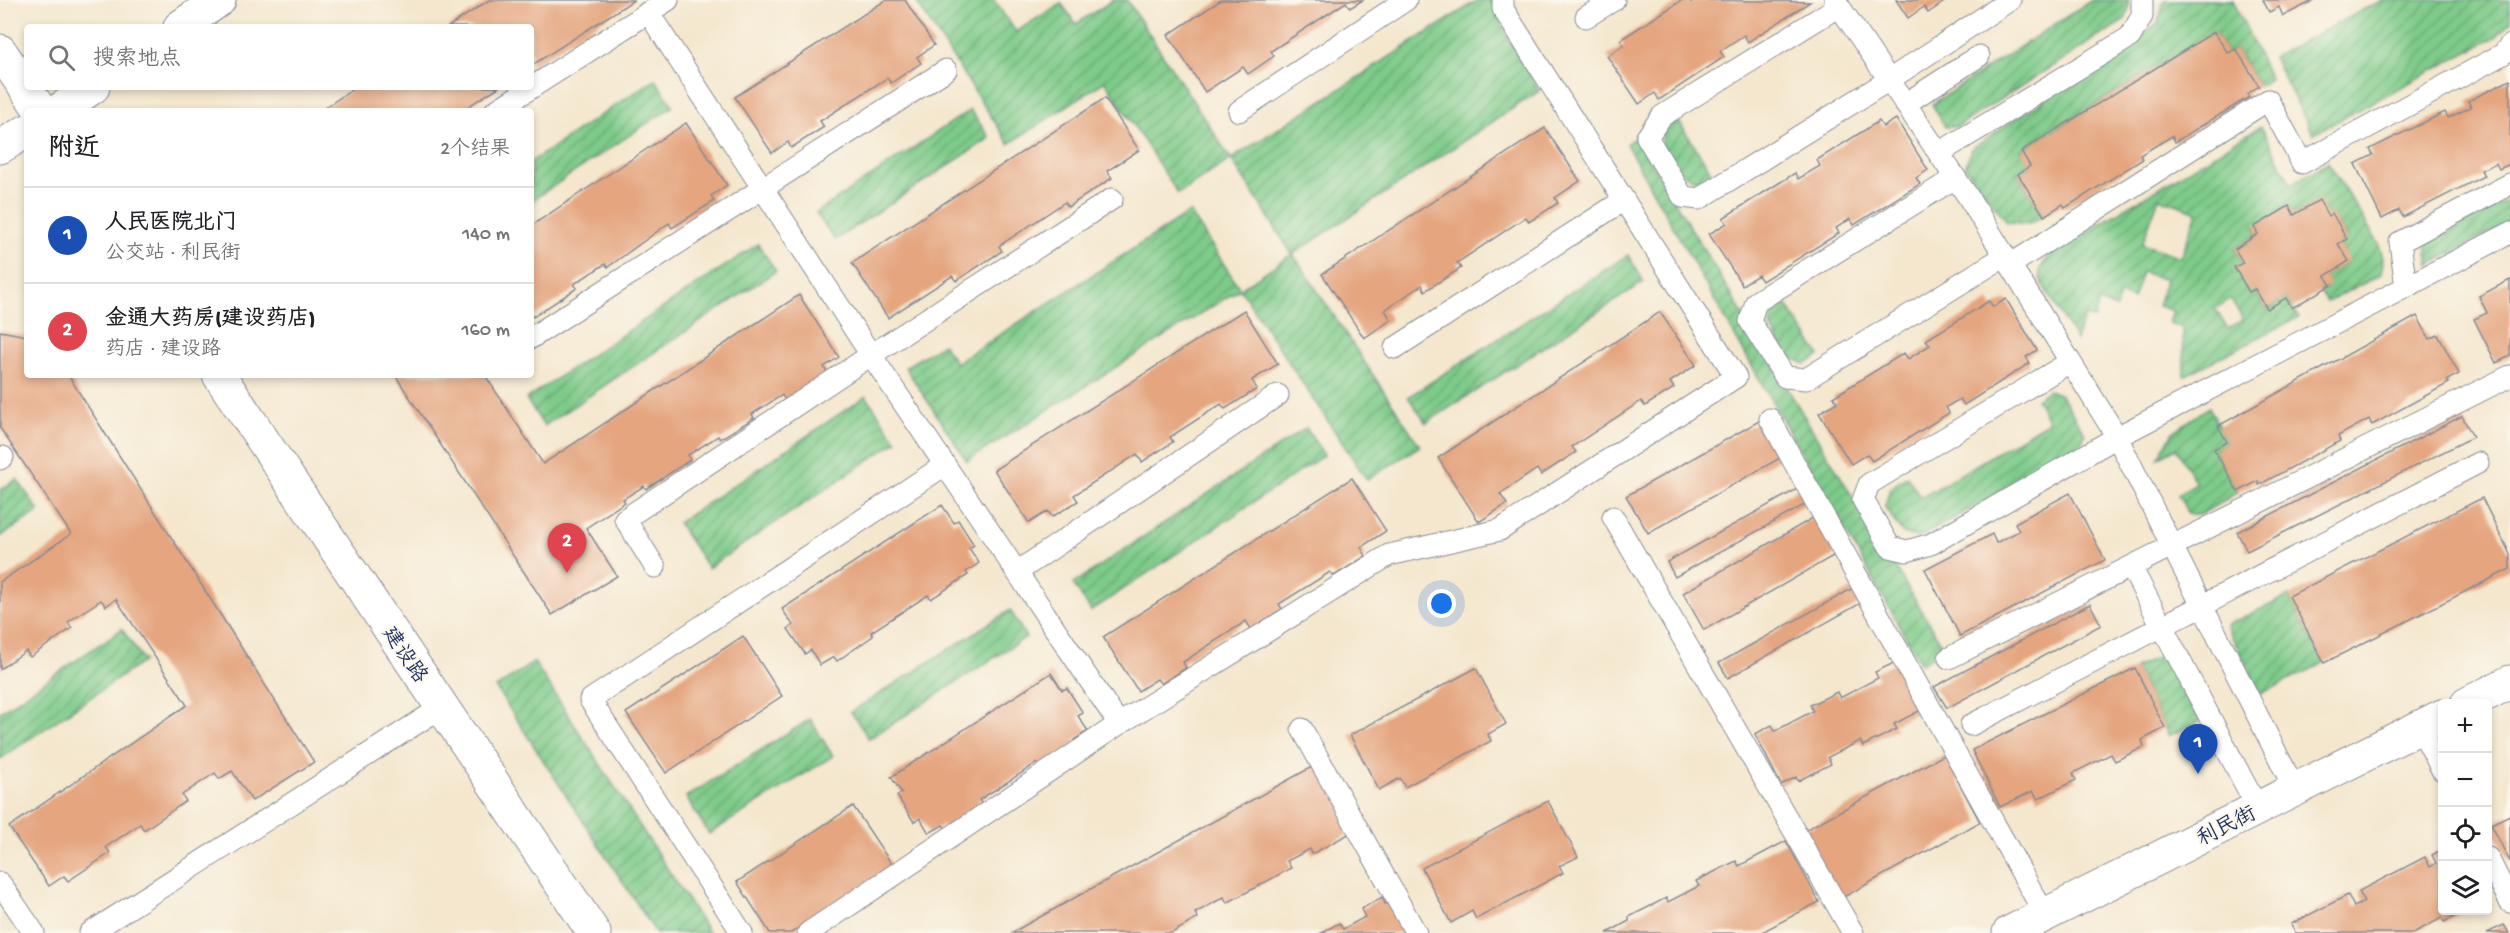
<!DOCTYPE html>
<html lang="zh">
<head>
<meta charset="utf-8">
<style>
  :root { --surface:#fff; --page:#f2f2f2; --text:#202124; --muted:#757577; --line:#e0e0e0; --accent:#1a73e8 }
  body { margin:0; font-family:"Gochi Hand","LXGW WenKai TC",sans-serif; background:var(--page); color:var(--text) }
  .controls { position:absolute; right:18px; bottom:18px; display:grid; overflow:hidden; border-radius:6px; box-shadow:0 3px 9px #0003 }
  .controls button { width:54px; height:54px; display:grid; place-items:center; padding:0; border:0; border-bottom:2px solid var(--line); background:var(--surface); color:var(--text); font:30px sans-serif }
  .you { position:absolute; left:1442px; top:604px; width:21px; height:21px; margin:-15px; border:4px solid #fff; border-radius:50%; background:#1a73e8; box-shadow:0 0 0 9px #1a73e833 }
  .badge { display:grid; place-items:center; width:39px; height:39px; border-radius:50%; background:var(--accent); color:#fff; font-size:20px; font-weight:700 }
  .pin { position:absolute; translate:-50% -50px; filter:drop-shadow(0 2px 3px #0008) }
  .pin::after { content:''; position:absolute; top:32px; width:21px; height:18px; background:inherit; clip-path:polygon(0 0,100% 0,50% 100%) }
  .list { margin:0; padding:0; list-style:none }
  h2 { display:flex; justify-content:space-between; align-items:center; height:78px; margin:0; padding:0 24px; font-size:26px }
  h2 small { font-size:20px; font-weight:400; color:var(--muted) }
  .list li { display:grid; grid-template-columns:39px 1fr auto; gap:18px; align-items:center; box-sizing:border-box; height:96px; padding:0 24px; border-top:2px solid var(--line) }
  .list b { display:block; font-size:22px; white-space:nowrap }
  .list p { margin:0; font-size:20px; white-space:nowrap; color:var(--muted) }
  .list em { font-size:20px; font-style:normal; color:var(--muted) }
  .icon { flex:none; width:33px; height:33px; fill:none; stroke:currentColor; stroke-width:2; stroke-linecap:round; stroke-linejoin:round }
  .map { position:relative; flex:none; width:2510px; height:933px; overflow:hidden }
  .search { position:absolute; background:var(--surface); box-shadow:0 3px 9px #0003; left:24px; top:24px; width:510px; height:66px; display:flex; align-items:center; gap:15px; box-sizing:border-box; padding:0 21px; border-radius:6px; color:var(--muted); font-size:22px }
  .panel { position:absolute; background:var(--surface); box-shadow:0 3px 9px #0003; left:24px; top:108px; width:510px; height:270px; border-radius:6px }
  .map>svg:first-child { display:block }
  .garden { fill:url(#garden-furrows); stroke:#4c7d74; stroke-width:1.5; fill-rule:evenodd }
  .building { fill:#e4a57f }
  .lines { fill:none; stroke-linecap:round; stroke-linejoin:round }
  .lane-casing { stroke:#888b96; stroke-width:23 }
  .secondary-casing { stroke:#888b96; stroke-width:35 }
  .lane { stroke:#fff; stroke-width:21 }
  .secondary { stroke:#fff; stroke-width:33 }
  .labels { text-anchor:middle; stroke-width:4.5; stroke-linejoin:round; paint-order:stroke }
  .street-label { font-size:21px; fill:#1b2f5e; stroke:#fbf7ec }
</style>
</head>
<body>
<div class="map">
<svg width="2510" height="933" viewBox="0 0 2510 933">
  <defs>
    <pattern id="garden-furrows" width="10" height="10" patternUnits="userSpaceOnUse" patternTransform="scale(1.5)"><rect width="10" height="10" fill="#7ecb89"/><path d="M-1 1l2-2M0 10L10 0M9 11l2-2" fill="none" stroke="#66a573"/></pattern>
  </defs>
  <rect width="100%" height="100%" fill="#fbf7ec"/>
  <filter id="ink" filterUnits="userSpaceOnUse"><feTurbulence type="fractalNoise" baseFrequency=".0167" numOctaves="2"/><feDisplacementMap in="SourceGraphic" scale="12" xChannelSelector="R" yChannelSelector="G"/><feConvolveMatrix kernelMatrix="1 2 1 2 8 2 1 2 1" color-interpolation-filters="sRGB"/></filter>
  <filter id="wash" filterUnits="userSpaceOnUse"><feTurbulence type="fractalNoise" baseFrequency=".008" numOctaves="4" result="noise"/><feDisplacementMap in="SourceGraphic" scale="24" xChannelSelector="R" yChannelSelector="G"/><feGaussianBlur stdDeviation="1.35" result="paint"/><feColorMatrix in="noise" values="0 0 0 0 0 0 0 0 0 0 0 0 0 0 0 0 0 1.4 0 .05"/><feComposite in="paint" operator="in"/></filter>
  <g filter="url(#wash)">
    <rect width="100%" height="100%" fill="#f4e7ce"/>
    <g class="garden">
      <polygon points="915,0 994,0 1016,32 1061,3 1076,24 1113,0 1127,0 1231,159 1478,0 1494,0 1500,22 1539,91 1293,254 1420,446 1367,480 1240,289 967,461 905,367 943,344 956,363 1190,212 1240,289 1292,254 1231,159 1178,194 1105,81 1009,144"/>
      <polygon points="2092,0 2129,0 2129,7 2125,20 1957,127 1945,127 1932,104"/>
      <polygon points="2164,0 2233,0 2270,79 2259,86 2236,49 2228,53 2214,32 2021,150 2030,166 2018,174 2044,216 2028,224 2007,222 1965,167 1971,149 2158,23"/>
      <polygon points="2382,0 2510,0 2510,22 2496,37 2313,134 2273,57"/>
      <polygon points="655,79 673,106 531,201 531,162"/>
      <polygon points="970,110 990,138 835,240 816,213"/>
      <polygon points="1678,120 1711,172 1696,181 1677,171 1661,143 1663,130"/>
      <path d="M2261 126 2291 184 2328 162 2379 244 2383 257 2382 274 2327 302 2320 292 2330 285 2325 276 2348 261 2338 244 2347 238 2332 214 2328 216 2319 201 2294 215 2289 206 2254 227 2258 234 2235 249 2243 263 2235 268 2255 289 2267 309 2286 298 2299 317 2184 376 2183 328 2169 323 2173 311 2158 306 2166 280 2142 272 2133 299 2120 295 2116 308 2099 302 2094 319 2085 316 2076 340 2040 280V269L2050 254ZM2159 198 2197 212 2181 257 2142 244ZM2230 299 2243 319 2228 329 2215 309Z"/>
      <polygon points="1636,137 1944,648 1921,664 1626,144"/>
      <polygon points="2510,199 2510,222 2429,265 2426,244"/>
      <polygon points="758,244 776,271 544,426 526,399"/>
      <polygon points="1628,255 1644,282 1426,423 1408,397"/>
      <polygon points="1786,304 1820,356 1805,364 1786,355 1770,326 1772,314"/>
      <polygon points="2049,390 2061,395 2085,434 2079,449 1919,538 1902,533 1885,507 1890,488 1907,476 1921,498 2049,421 2036,399"/>
      <polygon points="866,396 897,441 708,568 678,523"/>
      <polygon points="2209,407 2227,442 2214,449 2238,492 2200,515 2188,514 2178,494 2196,483 2176,448 2158,458 2173,432"/>
      <polygon points="1306,428 1324,455 1091,611 1073,584"/>
      <polygon points="17,479 39,511 0,537 0,490"/>
      <polygon points="2289,596 2324,663 2261,694 2226,625"/>
      <polygon points="1010,610 1026,637 869,739 851,712"/>
      <polygon points="122,629 144,661 0,759 0,712"/>
      <polygon points="2166,653 2201,721 2169,736 2135,668"/>
      <polygon points="534,662 709,933 656,933 496,688"/>
      <polygon points="810,719 833,756 709,834 686,797"/>
    </g>
    <g id="blocks">
      <g class="building">
        <polygon points="489,0 634,0 531,66 531,27 448,27"/>
        <polygon points="886,0 905,0 934,45 917,57 921,63 891,83 887,78 820,121 824,127 791,148 788,142 772,153 735,97"/>
        <polygon points="1221,0 1363,0 1350,8 1346,2 1271,51 1274,56 1248,74 1243,67 1205,92 1168,35"/>
        <polygon points="1682,0 1690,0 1691,2 1695,0 1810,2 1748,42 1744,35 1720,51 1724,57 1659,100 1655,93 1639,104 1607,56 1624,45 1620,40"/>
        <polygon points="1896,0 1947,0 1928,13 1924,7 1908,18"/>
        <polygon points="2263,0 2315,0 2283,16 2279,7 2269,12"/>
        <polygon points="2214,32 2228,53 2236,49 2259,86 2247,94 2249,97 2175,142 2172,136 2140,155 2143,159 2065,208 2063,204 2044,216 2018,174 2030,166 2021,151"/>
        <polygon points="2510,80 2510,164 2499,169 2496,163 2481,170 2484,176 2403,217 2399,210 2382,219 2355,164 2373,155 2370,149 2445,112 2448,118 2471,107 2468,101"/>
        <polygon points="356,87 499,87 461,111 320,111"/>
        <polygon points="1105,98 1139,150 1107,171 1112,178 1068,207 1065,202 999,246 1002,251 956,281 952,276 888,318 852,263"/>
        <polygon points="1896,119 1928,170 1916,178 1920,184 1854,225 1850,219 1836,228 1839,233 1762,281 1758,275 1742,285 1709,234 1727,223 1723,218 1795,173 1798,179 1820,166 1817,160 1879,121 1883,127"/>
        <polygon points="686,123 727,185 711,196 714,201 672,228 669,223 608,267 605,264 574,284 577,288 533,317 531,314 531,226"/>
        <polygon points="1545,128 1580,181 1555,198 1558,203 1529,222 1526,217 1457,263 1461,268 1425,291 1422,285 1385,310 1391,320 1364,338 1322,274"/>
        <polygon points="2319,200 2328,216 2332,213 2347,239 2338,244 2349,261 2325,276 2331,285 2292,308 2286,298 2267,309 2255,289 2249,292 2234,267 2243,263 2235,249 2258,234 2254,227 2289,206 2294,215"/>
        <polygon points="2510,280 2510,356 2496,363 2474,319 2487,313 2479,296"/>
        <polygon points="799,295 839,357 824,367 827,373 785,400 782,395 752,414 754,418 720,439 718,436 688,455 690,460 646,489 644,486 623,499 625,502 586,528 617,576 552,615 395,375 485,375 543,464"/>
        <polygon points="2006,299 2037,350 2026,357 2030,363 1964,405 1960,399 1946,407 1949,413 1872,461 1867,454 1851,464 1819,413 1837,402 1833,397 1904,353 1908,359 1930,345 1926,340 1989,301 1993,307"/>
        <polygon points="1244,310 1278,364 1252,380 1257,389 1225,409 1221,404 1170,437 1173,442 1142,462 1137,454 1074,495 1078,501 1052,517 1048,511 1029,523 994,470"/>
        <polygon points="1660,312 1696,365 1670,382 1674,388 1645,406 1641,401 1572,447 1576,452 1541,475 1537,469 1500,494 1507,504 1479,522 1438,458"/>
        <polygon points="2417,316 2430,339 2438,335 2459,374 2447,380 2449,383 2372,425 2369,419 2338,436 2340,441 2259,485 2258,481 2238,492 2214,449 2227,442 2218,426"/>
        <polygon points="0,331 27,336 27,375 68,375 314,762 252,801 232,771 219,779 215,773 182,795 186,801 144,830 140,824 106,847 110,853 68,881 64,876 49,886 9,827 187,705 116,599 106,606 101,600 68,622 72,628 30,657 26,651 0,669 0,582 71,534 0,428"/>
        <polygon points="2462,416 2473,437 2247,551 2237,532"/>
        <polygon points="1759,421 1780,458 1648,533 1626,496"/>
        <polygon points="1352,478 1386,531 1361,547 1366,556 1334,576 1330,572 1279,604 1282,609 1251,629 1246,621 1183,662 1186,668 1161,684 1157,679 1138,691 1103,637"/>
        <polygon points="1799,488 1808,503 1675,577 1667,562"/>
        <polygon points="2070,493 2105,560 1960,636 1925,569 1992,534 1996,543 2019,531 2015,523"/>
        <polygon points="2482,498 2510,554 2510,569 2324,663 2289,596"/>
        <polygon points="942,505 954,523 958,520 974,545 969,548 979,563 966,572 968,575 931,599 928,595 871,632 873,636 837,661 834,657 820,665 811,650 805,654 788,629 793,625 782,609"/>
        <polygon points="1818,515 1840,552 1704,630 1683,593"/>
        <polygon points="1853,588 1861,603 1728,678 1719,663"/>
        <polygon points="2090,604 2101,625 1947,708 1934,687"/>
        <polygon points="743,636 782,696 666,773 626,713"/>
        <polygon points="1900,660 1925,708 1894,724 1897,729 1863,746 1860,741 1828,757 1831,764 1798,781 1796,777 1781,785 1755,734 1772,725 1775,731 1813,711 1810,705 1837,692 1840,698 1878,678 1875,672"/>
        <polygon points="1476,668 1506,724 1488,734 1491,741 1405,787 1400,778 1379,790 1350,735"/>
        <polygon points="2135,668 2165,728 2142,740 2144,747 2115,761 2111,754 2073,773 2076,780 2038,799 2033,791 2000,807 1972,750"/>
        <polygon points="1051,673 1062,690 1067,688 1083,713 1078,716 1088,731 1074,740 1077,743 1040,767 1037,763 979,800 982,804 946,829 943,825 929,833 920,818 914,822 897,796 902,793 891,777"/>
        <polygon points="1944,755 1980,822 1840,899 1803,831"/>
        <polygon points="1319,763 1356,830 1312,854 1310,849 1287,861 1291,868 1227,903 1224,897 1195,913 1198,918 1172,933 1011,933"/>
        <polygon points="1548,801 1578,857 1559,866 1563,873 1476,919 1472,911 1451,923 1422,868"/>
        <polygon points="853,806 893,866 791,933 770,933 737,882"/>
        <polygon points="2510,815 2510,862 2491,824"/>
        <polygon points="1786,841 1819,902 1760,933 1607,933 1629,921 1629,917 1666,898 1668,902 1699,886 1696,881 1736,861 1739,866"/>
        <polygon points="2442,849 2442,910 2467,910 2444,922 2442,918 2413,933 2296,933 2291,924 2348,895 2354,907 2364,902 2359,891 2425,857 2430,867 2436,863 2432,855"/>
        <polygon points="1382,897 1385,904 1394,900 1413,933 1321,933 1339,923 1343,929 1365,917 1361,909"/>
        <polygon points="2504,925 2509,933 2487,933"/>
      </g>
    </g>
  </g>
  <g filter="url(#ink)">
    <use href="#blocks" fill-opacity="0" stroke="#888b96" stroke-width="1.5"/>
    <g class="lines">
      <g class="lane-casing">
        <g id="lane">
          <polyline points="1835,0 1967,195 2117,437 2295,790"/>
          <polyline points="1839,6 1662,116 1647,137 1683,197 1699,199 1889,80 2010,0"/>
          <polyline points="648,12 871,355 1119,724"/>
          <polyline points="1586,17 1614,0"/>
          <polyline points="1905,104 1979,56"/>
          <polyline points="495,111 668,0"/>
          <polyline points="1239,111 1406,0"/>
          <polyline points="1939,153 2130,37 2142,16 2142,0"/>
          <polyline points="1955,178 1756,302 1750,321 1785,377 1806,379 2005,256"/>
          <polyline points="2010,265 2268,100 2302,163 2503,54 2510,45"/>
          <polyline points="2406,287 2400,242 2510,184"/>
          <polyline points="531,338 946,70"/>
          <polyline points="1395,348 1624,200"/>
          <polyline points="2070,362 1869,484 1863,500 1890,547 1907,551 1931,544 2117,437 2510,233"/>
          <polyline points="1770,419 2045,915"/>
          <polyline points="0,459 3,457"/>
          <polyline points="1613,517 1853,933"/>
          <polyline points="655,567 625,519 871,355 1112,199"/>
          <polyline points="2131,567 2258,809"/>
          <polyline points="1017,572 1278,395"/>
          <polyline points="1949,658 2510,376"/>
          <polyline points="1971,725 2478,463"/>
          <polyline points="2420,727 2442,770"/>
          <polyline points="1302,729 1416,933"/>
          <polyline points="2488,858 2510,902"/>
          <polyline points="0,883 34,933"/>
          <polyline points="90,933 442,707"/>
          <polyline points="742,933 590,700 945,465"/>
          <polyline points="808,933 1119,724 1389,555 1500,530 1736,377 1503,9 1503,0"/>
        </g>
      </g>
      <g class="secondary-casing">
        <g id="secondary">
          <polyline points="180,27 219,0"/>
          <polyline points="0,51 41,111"/>
          <polyline points="58,111 93,87"/>
          <polyline points="0,147 27,131"/>
          <polyline points="219,375 594,933"/>
          <polyline points="2467,704 2510,682"/>
          <polyline points="2009,933 2442,716"/>
        </g>
      </g>
      <use href="#lane" class="lane"/>
      <use href="#secondary" class="secondary"/>
    </g>
  </g>
  <g class="labels">
    <g class="street-label">
      <text transform="translate(406 654) rotate(56)" y="7">建设路</text>
      <text transform="translate(2226 825) rotate(-27)" y="7">利民街</text>
    </g>
  </g>
</svg>
<div class="controls">
<button>+</button>
<button>−</button>
<button><svg class="icon" aria-label="locate" viewBox="0 0 24 24"><circle cx="12" cy="12" r="6"/><path d="M12 2v4M12 18v4M2 12h4M18 12h4"/></svg></button>
<button><svg class="icon" aria-label="layers" viewBox="0 0 24 24"><path d="M12 4l9 5-9 5-9-5zM3 14l9 5 9-5"/></svg></button>
</div>
<div class="you"></div>
<div class="pin badge" style="left:2198px;top:774px;background:#1a4fb4">1</div>
<div class="pin badge" style="left:567px;top:573px;background:#e0444e">2</div>
<div class="search"><svg class="icon" aria-label="search" viewBox="0 0 24 24"><circle cx="10" cy="10" r="6"/><path d="M15 15l6 6"/></svg>搜索地点</div>
<section class="panel">
<h2>附近<small>2个结果</small></h2>
<ul class="list">
<li><span class="badge" style="background:#1a4fb4">1</span><div><b>人民医院北门</b><p>公交站 · 利民街</p></div><em>140 m</em></li>
<li><span class="badge" style="background:#e0444e">2</span><div><b>金通大药房(建设药店)</b><p>药店 · 建设路</p></div><em>160 m</em></li>
</ul>
</section>
</div>
</body>
</html>
